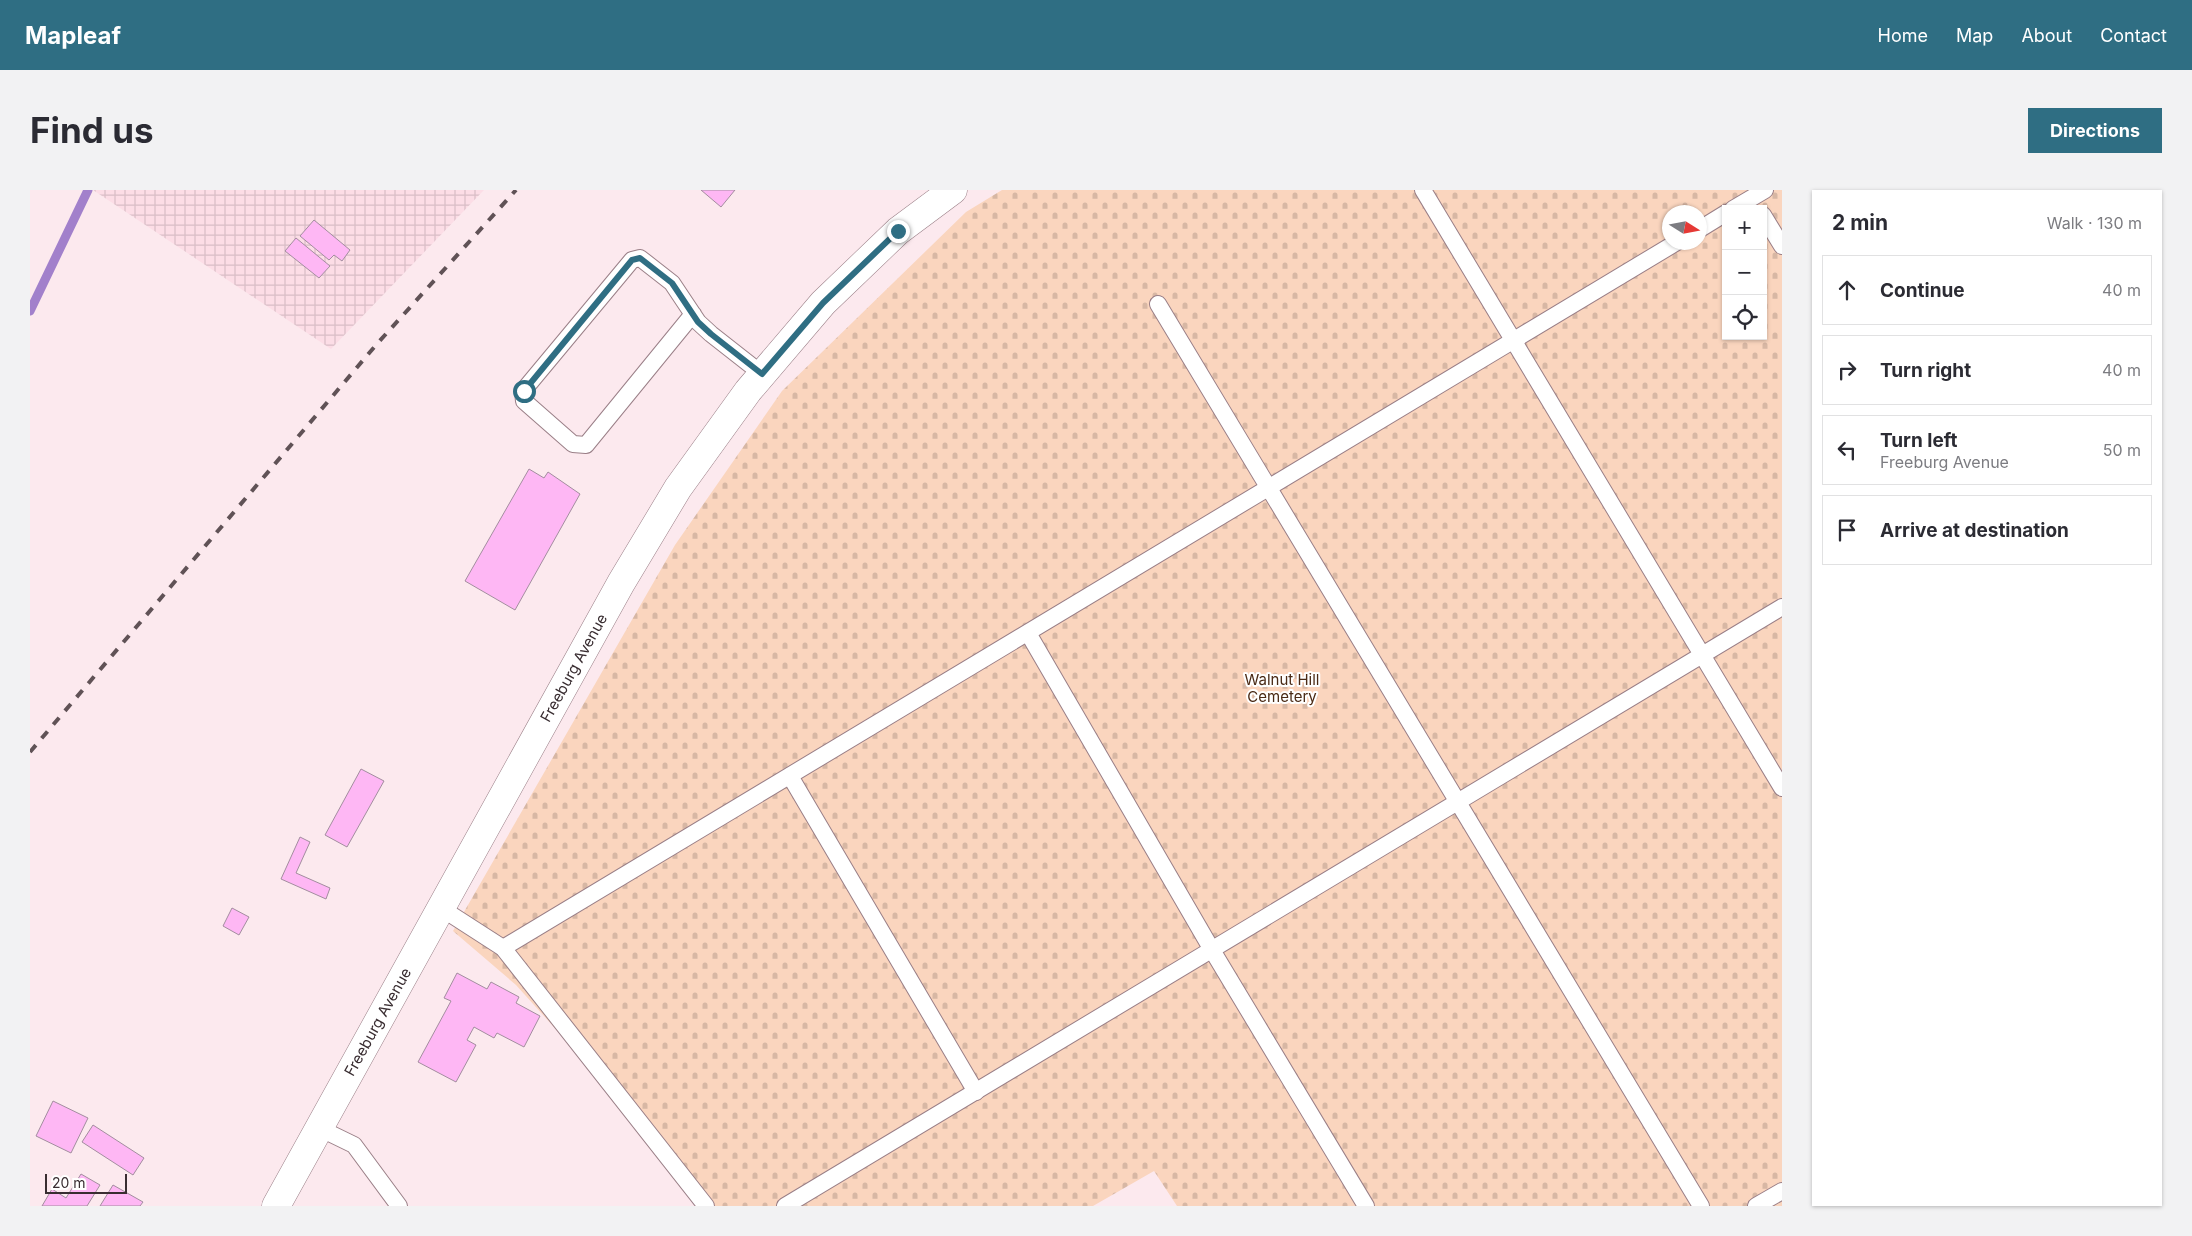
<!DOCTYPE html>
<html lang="en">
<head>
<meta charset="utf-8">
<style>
  :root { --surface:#fff; --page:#f2f2f3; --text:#2b2b33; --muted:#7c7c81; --line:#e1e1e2; --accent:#2f6e83 }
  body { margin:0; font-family:Inter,sans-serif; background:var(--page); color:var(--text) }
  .controls { position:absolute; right:15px; top:15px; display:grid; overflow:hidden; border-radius:0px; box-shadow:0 1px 4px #0004 }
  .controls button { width:45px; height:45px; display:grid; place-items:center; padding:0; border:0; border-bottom:1px solid var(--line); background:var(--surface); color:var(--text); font:25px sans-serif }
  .compass { position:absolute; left:1632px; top:15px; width:45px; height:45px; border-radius:50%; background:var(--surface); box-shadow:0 1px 4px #0004; rotate:101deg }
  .scale { position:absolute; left:15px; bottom:12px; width:82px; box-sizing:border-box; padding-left:5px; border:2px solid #392d31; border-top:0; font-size:14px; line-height:18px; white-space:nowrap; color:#392d31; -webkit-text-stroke:4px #fff; paint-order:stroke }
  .stop { position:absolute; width:15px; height:15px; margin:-11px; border:4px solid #2f6e83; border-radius:50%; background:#fff }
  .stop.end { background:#2f6e83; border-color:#fff; box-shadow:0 1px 5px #0008 }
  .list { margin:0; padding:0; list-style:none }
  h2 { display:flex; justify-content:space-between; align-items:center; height:65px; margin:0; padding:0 20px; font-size:21px }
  h2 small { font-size:16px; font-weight:400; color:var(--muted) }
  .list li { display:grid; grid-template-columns:32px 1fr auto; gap:15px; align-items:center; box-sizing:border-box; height:70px; margin:0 10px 10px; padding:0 10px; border:1px solid var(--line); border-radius:0px }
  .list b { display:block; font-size:19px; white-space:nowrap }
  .list p { margin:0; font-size:16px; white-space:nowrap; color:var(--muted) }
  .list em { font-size:16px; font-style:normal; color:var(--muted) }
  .icon { flex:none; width:28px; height:28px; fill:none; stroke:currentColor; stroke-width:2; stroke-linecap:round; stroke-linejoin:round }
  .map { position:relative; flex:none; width:1752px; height:1016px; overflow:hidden; border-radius:0px }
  header { display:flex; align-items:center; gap:30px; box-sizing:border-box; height:70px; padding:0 25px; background:var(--accent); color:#fff }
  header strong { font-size:24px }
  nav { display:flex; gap:28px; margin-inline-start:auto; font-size:18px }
  .intro { display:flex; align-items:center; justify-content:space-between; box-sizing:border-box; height:120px; padding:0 30px }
  h1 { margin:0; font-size:35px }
  .button { padding:12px 22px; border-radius:0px; background:var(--accent); color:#fff; font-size:18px; font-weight:700 }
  main { display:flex; gap:30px; padding:0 30px }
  aside { flex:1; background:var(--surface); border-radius:0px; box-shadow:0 1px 4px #0004 }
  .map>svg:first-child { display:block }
  .industrial { fill:url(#industrial-grid) }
  .cemetery { fill:url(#cemetery-stones); fill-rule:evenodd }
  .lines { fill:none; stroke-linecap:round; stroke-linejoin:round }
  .stream { stroke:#a280cb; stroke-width:9 }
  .building { fill:#feb7f4; stroke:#a38d9f }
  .lane-casing { stroke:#9a7f87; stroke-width:18 }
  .secondary-casing { stroke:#9a7f87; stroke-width:29 }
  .lane { stroke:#fff; stroke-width:16 }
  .secondary { stroke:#fff; stroke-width:28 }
  .rail { stroke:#605256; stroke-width:4; stroke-dasharray:9 9; stroke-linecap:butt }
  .route { stroke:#2f6e83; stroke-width:6 }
  .labels { text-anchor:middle; stroke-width:4; stroke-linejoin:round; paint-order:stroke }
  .street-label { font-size:15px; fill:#392d31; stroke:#fff }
  .park-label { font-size:15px; fill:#4a2a15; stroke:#fff }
</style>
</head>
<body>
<header>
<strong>Mapleaf</strong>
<nav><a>Home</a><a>Map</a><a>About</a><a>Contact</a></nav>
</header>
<div class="intro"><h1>Find us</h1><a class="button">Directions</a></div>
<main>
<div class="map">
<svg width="1752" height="1016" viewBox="0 0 1752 1016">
  <defs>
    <pattern id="industrial-grid" width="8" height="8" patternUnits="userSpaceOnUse" patternTransform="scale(1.25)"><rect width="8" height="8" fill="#fcdde6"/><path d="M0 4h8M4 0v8" fill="none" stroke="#d9bec6"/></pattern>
    <pattern id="cemetery-stones" width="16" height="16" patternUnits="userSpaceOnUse" patternTransform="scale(1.25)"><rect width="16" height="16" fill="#fad5be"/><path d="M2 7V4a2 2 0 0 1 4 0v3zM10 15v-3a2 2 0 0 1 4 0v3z" fill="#d7b7a4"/></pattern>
  </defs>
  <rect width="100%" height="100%" fill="#fce9ee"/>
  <polygon class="industrial" points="63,0 454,0 301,159"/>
  <path class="cemetery" d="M972 0H1752V1016H1147L1124 981 1063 1016H685L486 795 423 741 645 355 752 201 936 22ZM1696 19H1733V146H1696ZM1640 22H1670V52H1640Z"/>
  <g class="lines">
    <polyline class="stream" points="0,121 58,0"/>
  </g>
  <g class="building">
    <polygon points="671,0 705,0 691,17"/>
    <polygon points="284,30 320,60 312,71 304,65 299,70 270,46"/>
    <polygon points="266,48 300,76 289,88 255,61"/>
    <polygon points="499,279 514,288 518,282 550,304 485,420 435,391"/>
    <polygon points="331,579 354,591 317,657 295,645"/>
    <polygon points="270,647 280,652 266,683 300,698 296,709 251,689"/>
    <polygon points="202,718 219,727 209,745 193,736"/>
    <polygon points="427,783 457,799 461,792 489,807 486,813 510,826 494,857 467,843 464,848 444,837 437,850 446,855 426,892 388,872 421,811 414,808"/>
    <polygon points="23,911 58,928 41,963 6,946"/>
    <polygon points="63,935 114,968 103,985 52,952"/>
    <polygon points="51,984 70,995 57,1016 12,1016 22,999 36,1008"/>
    <polygon points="83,995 113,1012 110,1016 70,1016"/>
  </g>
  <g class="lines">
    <g class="lane-casing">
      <g id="lane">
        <polyline points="1393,0 1752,598"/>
        <polyline points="1703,19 1735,0"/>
        <polyline points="1733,25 1752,56"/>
        <polyline points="1670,39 1696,23"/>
        <polyline points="1128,114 1671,1016"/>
        <polyline points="663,124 556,255 543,254 494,211 493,201 602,70 610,68 642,93 668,132 681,144 732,184"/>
        <polyline points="998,443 1182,760 1336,1016"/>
        <polyline points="760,586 946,902"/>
        <polyline points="411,718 473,758 676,1016"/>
        <polyline points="473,758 1647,52"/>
        <polyline points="289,938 324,955 369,1016"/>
        <polyline points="755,1016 1752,417"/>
        <polyline points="1726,1016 1752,1001"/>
      </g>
    </g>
    <g class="secondary-casing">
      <polyline id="secondary" points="246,1016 591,393 648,298 718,201 793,113 868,41 923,0"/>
    </g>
    <use href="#lane" class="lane"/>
    <use href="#secondary" class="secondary"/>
    <polyline class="rail" points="0,562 346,155 486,0"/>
  </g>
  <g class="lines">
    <polyline class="route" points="494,201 602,70 610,68 642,93 668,132 681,144 732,184 793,113 868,41"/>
  </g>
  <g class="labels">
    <g class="street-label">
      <text transform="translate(544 478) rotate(-61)" y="5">Freeburg Avenue</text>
      <text transform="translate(348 832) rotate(-61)" y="5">Freeburg Avenue</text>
    </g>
    <g class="park-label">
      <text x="1252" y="495">Walnut Hill<tspan x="1252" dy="17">Cemetery</tspan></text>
    </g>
  </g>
</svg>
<div class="controls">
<button>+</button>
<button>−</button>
<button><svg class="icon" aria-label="locate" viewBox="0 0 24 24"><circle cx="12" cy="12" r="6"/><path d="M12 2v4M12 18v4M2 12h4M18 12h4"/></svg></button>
</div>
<svg class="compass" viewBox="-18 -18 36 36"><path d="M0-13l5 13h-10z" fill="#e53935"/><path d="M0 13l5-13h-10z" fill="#7c7c81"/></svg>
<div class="scale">20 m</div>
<div class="stop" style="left:494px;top:201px"></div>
<div class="stop end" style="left:868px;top:41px"></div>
</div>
<aside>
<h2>2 min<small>Walk · 130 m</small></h2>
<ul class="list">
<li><svg class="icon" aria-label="ahead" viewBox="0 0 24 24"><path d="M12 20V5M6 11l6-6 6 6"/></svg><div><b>Continue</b></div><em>40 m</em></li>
<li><svg class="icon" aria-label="right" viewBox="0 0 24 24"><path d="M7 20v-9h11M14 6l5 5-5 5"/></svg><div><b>Turn right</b></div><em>40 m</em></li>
<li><svg class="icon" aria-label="left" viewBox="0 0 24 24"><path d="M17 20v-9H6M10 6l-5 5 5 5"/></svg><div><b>Turn left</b><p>Freeburg Avenue</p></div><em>50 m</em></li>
<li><svg class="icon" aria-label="arrive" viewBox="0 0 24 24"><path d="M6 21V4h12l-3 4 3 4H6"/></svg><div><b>Arrive at destination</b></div></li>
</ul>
</aside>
</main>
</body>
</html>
